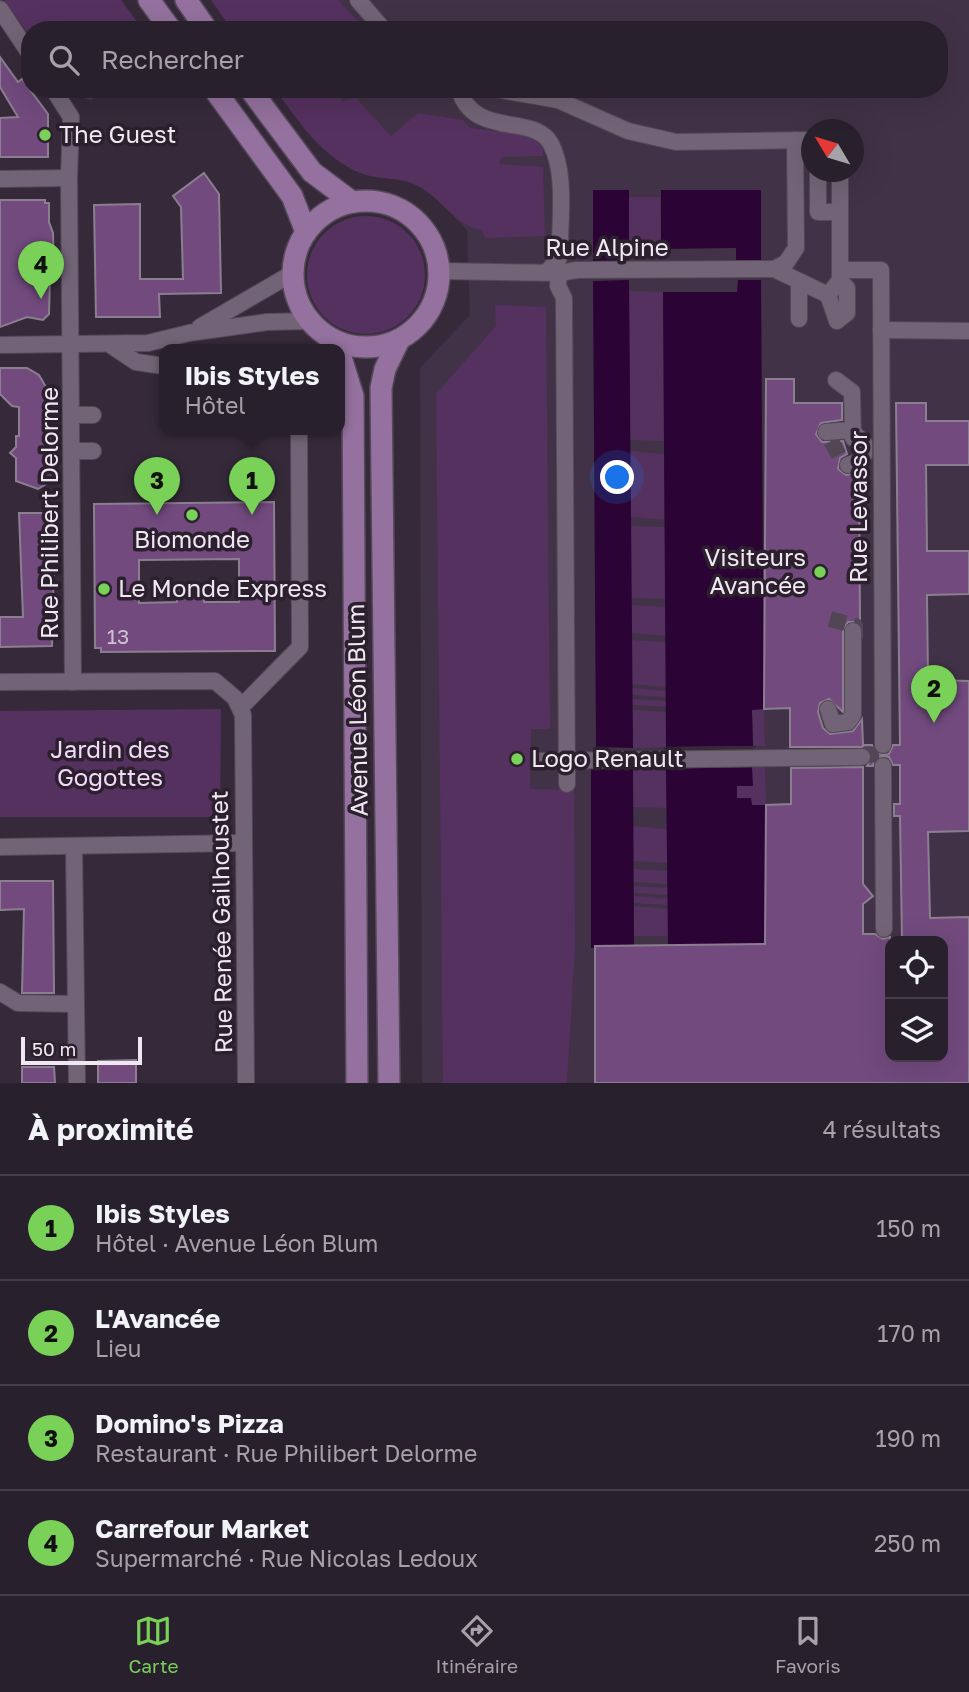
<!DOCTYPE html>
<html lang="fr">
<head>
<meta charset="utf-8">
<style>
  :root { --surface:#28202c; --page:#302834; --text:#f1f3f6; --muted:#a5a3a9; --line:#443e48; --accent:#79d158 }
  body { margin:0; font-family:"Golos Text",sans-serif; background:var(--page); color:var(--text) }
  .controls { position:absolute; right:21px; bottom:21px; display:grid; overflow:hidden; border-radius:14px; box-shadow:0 7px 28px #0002 }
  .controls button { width:63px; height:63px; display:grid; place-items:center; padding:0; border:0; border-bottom:2px solid var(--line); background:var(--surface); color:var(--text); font:35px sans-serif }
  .compass { position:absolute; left:801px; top:119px; width:63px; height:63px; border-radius:50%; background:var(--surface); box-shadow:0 7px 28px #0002; rotate:308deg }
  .scale { position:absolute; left:21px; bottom:18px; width:121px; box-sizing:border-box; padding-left:7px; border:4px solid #efe7f1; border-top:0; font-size:19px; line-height:24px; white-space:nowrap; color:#efe7f1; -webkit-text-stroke:5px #2c202f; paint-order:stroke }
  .you { position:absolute; left:618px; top:478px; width:24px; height:24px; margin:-18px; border:5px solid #fff; border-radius:50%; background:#1a73e8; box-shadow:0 0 0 10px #1a73e833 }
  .badge { display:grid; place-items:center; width:46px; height:46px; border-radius:50%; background:var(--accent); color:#111; font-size:23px; font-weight:700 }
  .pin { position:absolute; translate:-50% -58px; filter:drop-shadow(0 2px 4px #0008) }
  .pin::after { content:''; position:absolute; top:37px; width:24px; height:21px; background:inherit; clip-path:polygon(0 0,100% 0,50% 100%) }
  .popup { position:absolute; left:159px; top:344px; width:186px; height:91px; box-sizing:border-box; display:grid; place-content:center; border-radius:14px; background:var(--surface); filter:drop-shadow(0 2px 5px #0005); font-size:23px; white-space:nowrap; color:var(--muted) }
  .popup b { font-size:26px; color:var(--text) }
  .popup::after { content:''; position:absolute; left:50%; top:100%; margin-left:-14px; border:14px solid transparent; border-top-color:var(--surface) }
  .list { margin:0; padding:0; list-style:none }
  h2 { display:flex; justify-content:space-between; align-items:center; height:91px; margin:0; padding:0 28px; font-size:30px }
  h2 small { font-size:23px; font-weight:400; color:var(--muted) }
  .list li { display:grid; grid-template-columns:46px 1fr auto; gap:21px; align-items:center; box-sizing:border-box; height:105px; padding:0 28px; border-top:2px solid var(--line) }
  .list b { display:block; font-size:26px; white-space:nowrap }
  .list p { margin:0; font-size:23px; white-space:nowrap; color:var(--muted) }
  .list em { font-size:23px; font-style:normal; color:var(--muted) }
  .icon { flex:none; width:38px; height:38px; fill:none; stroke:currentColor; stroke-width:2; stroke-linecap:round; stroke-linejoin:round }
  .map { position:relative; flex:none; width:969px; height:1083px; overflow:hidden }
  .search { position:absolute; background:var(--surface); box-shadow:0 7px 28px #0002; left:21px; right:21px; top:21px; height:77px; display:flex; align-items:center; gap:18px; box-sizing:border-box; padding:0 24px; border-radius:28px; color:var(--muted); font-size:26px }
  .sheet { height:511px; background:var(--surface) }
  nav { display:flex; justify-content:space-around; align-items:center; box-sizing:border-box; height:98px; border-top:2px solid var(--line); background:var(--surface); font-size:19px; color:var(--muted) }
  nav a { display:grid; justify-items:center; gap:4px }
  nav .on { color:var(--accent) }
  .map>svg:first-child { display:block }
  .built { fill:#423247; fill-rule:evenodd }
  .green { fill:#55315f }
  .water { fill:#2b0435 }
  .pier { fill:#362a3a }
  .building { fill:#724a7e; stroke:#8c7e91; stroke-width:2; fill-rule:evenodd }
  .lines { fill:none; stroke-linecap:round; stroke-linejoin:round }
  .minor-tunnel { stroke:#524655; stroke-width:16; stroke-dasharray:16 8; stroke-linecap:butt }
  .minor-casing { stroke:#544957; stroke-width:18 }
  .major-casing { stroke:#544957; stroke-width:24 }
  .minor { stroke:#726476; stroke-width:16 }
  .major { stroke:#94719e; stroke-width:21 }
  .poi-dot { fill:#79d158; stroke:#2c202f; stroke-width:2.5 }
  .labels { text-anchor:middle; stroke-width:7; stroke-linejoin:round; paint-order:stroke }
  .number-label { font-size:21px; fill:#d0c0d4 }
  .poi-label { font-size:24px; fill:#efe7f1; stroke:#2c202f; text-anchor:start }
  .street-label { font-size:24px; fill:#efe7f1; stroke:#2c202f }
  .park-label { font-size:24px; fill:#f1d9f8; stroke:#2c202f }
</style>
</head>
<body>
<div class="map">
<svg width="969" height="1083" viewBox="0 0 969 1083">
  <rect width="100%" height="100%" fill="#362a3a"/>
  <path class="built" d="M215 0H969V1083H422L420 368 470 315 467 230 426 187 394 174 354 171 317 141 280 89H939V30H237ZM811 130H853V172H811ZM890 941H943V1057H890Z"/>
  <g class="green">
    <polygon points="4,0 121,0 143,30 30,30 30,36"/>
    <polygon points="211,0 338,0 366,30 232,30"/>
    <polygon points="68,89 105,89 91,100 73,95"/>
    <path d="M275 89H333L343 102 355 97 391 136 418 113 463 120 470 128 528 135 543 146V156L501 157 499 164 543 167 545 236 485 238 482 230C455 226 440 196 416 185 400 177 379 180 363 174 323 159 299 122 275 89Z"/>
    <polygon points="629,197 660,197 661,249 629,249"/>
    <circle cx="366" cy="275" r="59"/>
    <polygon points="629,291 663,292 664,441 630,440"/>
    <polygon points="495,305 546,307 550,729 531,729 530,789 574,790 575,947 567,1083 443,1083 436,394 496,326"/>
    <polygon points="630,451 664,454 664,520 631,517"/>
    <polygon points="631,526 665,527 665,599 631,598"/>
    <polygon points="631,605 665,607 665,636 631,633"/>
    <polygon points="631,640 666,642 666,687 632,684"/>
    <polygon points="632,688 666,691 666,697 632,695"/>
    <polygon points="632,699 666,701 666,707 632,705"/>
    <polygon points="221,709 220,817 0,817 0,711"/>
    <polygon points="764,709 765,746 753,746 752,710"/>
    <polygon points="632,710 666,712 666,747 633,748"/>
    <polygon points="752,767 765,767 766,805 751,805 737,799 737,786 752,786"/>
    <polygon points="633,769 666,769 667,808 633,807"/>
    <polygon points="633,826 667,829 667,863 633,861"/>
    <polygon points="633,869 667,871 667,884 633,882"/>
    <polygon points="633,886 668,888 668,895 634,893"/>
    <polygon points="634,896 668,899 668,905 634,903"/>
    <polygon points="634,906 668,909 668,936 634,936"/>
  </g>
  <g class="water">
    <polygon points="593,190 629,190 629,260 593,261"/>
    <polygon points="661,190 761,190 761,260 736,260 736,248 661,249"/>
    <polygon points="629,280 633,748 596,747 593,281"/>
    <polygon points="738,280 761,280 764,709 752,710 753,746 666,747 663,292 737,292"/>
    <polygon points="752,767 753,786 737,786 737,798 751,798 752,805 766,805 765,944 668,945 666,769"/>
    <polygon points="591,769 633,769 634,945 591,948"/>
  </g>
  <polygon class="pier" points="753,746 756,746 753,749 666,751 663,747"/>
  <g class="building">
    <polygon points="0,57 18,82 22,79 48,114 48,157 0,157 0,118 18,117 0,87"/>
    <polygon points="204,173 219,194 221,293 159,294 160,317 96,317 94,205 140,204 140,279 183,279 181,207 173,196"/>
    <polygon points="0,200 45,200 45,203 49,203 49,222 53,233 54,276 50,277 49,314 43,320 27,317 0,327"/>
    <polygon points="0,368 27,368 39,375 50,394 47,435 50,435 51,481 38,489 16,481 16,458 10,453 16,447 16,436 19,436 19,407 12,406 0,394"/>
    <polygon points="766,379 794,379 794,403 842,403 842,420 821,423 816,434 822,442 843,441 847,454 840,458 838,469 846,475 859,473 860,622 848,622 843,630 843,712 829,699 820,703 818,712 823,728 830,734 853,731 862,719 863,745 872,745 874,751 882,755 889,754 893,745 900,745 896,403 926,403 926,421 969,421 969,465 926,465 927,551 969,551 969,594 927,595 928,680 969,681 969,831 928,832 930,918 969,917 969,1083 595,1083 595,946 765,944 766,805 791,804 791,768 863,767 863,884 873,896 863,904 863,934 875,934 883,939 890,937 890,1057 943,1057 943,941 902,941 900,816 894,816 894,804 900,804 900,765 893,765 889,757 882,756 874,760 873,766 867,766 872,756 863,747 790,747 790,708 764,709"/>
    <path d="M274 502 275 651 101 652V648H95L94 504ZM239 559V602H204V588L177 589V602L139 603V560Z"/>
    <polygon points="19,513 51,513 54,556 52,646 0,647 0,617 23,617"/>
    <polygon points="0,881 53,881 54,993 22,993 24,909 0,910"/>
    <polygon points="136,1060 136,1083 98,1083 98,1061"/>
    <polygon points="22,1067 54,1067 55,1083 22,1083"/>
  </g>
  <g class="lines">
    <g class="minor-tunnel">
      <polyline points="828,452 853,438"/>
      <polyline points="830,619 855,626 855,639"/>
      <polyline points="863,755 883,754"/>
    </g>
    <g class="minor-casing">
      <g id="minor">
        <polyline points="358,0 384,30"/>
        <polyline points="0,9 30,54"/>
        <polyline points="53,89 71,117 69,178 73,682"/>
        <path d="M459 89C473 139 535 113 551 144 566 173 560 216 560 247L559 258 548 271"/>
        <polyline points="495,89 558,100 628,131 676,142 811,140"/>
        <polyline points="818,172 818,212 840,212"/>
        <polyline points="0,179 69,178"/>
        <polyline points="774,269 786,263 796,248 795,140"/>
        <polyline points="840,270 881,270 883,745"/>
        <polyline points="440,271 559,273 577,270 774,269 828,295 837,321"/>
        <polyline points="559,273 558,286 564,298 567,784"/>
        <polyline points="799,283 799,319"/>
        <polyline points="828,295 840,280 840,172"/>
        <polyline points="837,321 847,313 847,288 840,280"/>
        <polyline points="200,327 293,273"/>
        <polyline points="881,330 969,331"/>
        <polyline points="0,345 148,343 189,333 267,322 310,321"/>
        <polyline points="112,346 136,362 164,366"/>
        <polyline points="836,380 852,392 853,438"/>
        <polyline points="72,415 93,415"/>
        <polyline points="826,432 851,430 864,443 864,455 858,462 848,465"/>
        <polyline points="72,451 93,451"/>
        <polyline points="0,682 215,681 235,698 243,715 246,1083"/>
        <polyline points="241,707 300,647 299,429"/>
        <polyline points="828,709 833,724 848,722 853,715 853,631"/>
        <polyline points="539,761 862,757"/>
        <polyline points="883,766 884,929"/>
        <polyline points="0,847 242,843"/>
        <polyline points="74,848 77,1083"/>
        <polyline points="0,992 18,1003 76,1004"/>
      </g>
    </g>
    <g class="major-casing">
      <g id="major">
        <polyline points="149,0 171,30"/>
        <polyline points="186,0 207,30"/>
        <polyline points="214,89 292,196 306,232"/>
        <polyline points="250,89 312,172 352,202"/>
        <circle cx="366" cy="274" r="73"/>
        <polyline points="340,354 353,396 357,1083"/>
        <polyline points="389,1083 381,388 385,369 399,340"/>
      </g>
    </g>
    <use href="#minor" class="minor"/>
    <use href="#major" class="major"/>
  </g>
  <g class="poi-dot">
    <circle cx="45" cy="135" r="7"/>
    <circle cx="192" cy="515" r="7"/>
    <circle cx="820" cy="572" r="7"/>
    <circle cx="104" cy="589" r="7"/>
    <circle cx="517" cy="759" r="7"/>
  </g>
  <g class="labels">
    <g class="number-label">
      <text x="118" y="644">13</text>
    </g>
    <g class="poi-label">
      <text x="59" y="143">The Guest</text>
      <text x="192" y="548" text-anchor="middle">Biomonde</text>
      <text x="806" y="566" text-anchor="end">Visiteurs<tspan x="806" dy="28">Avancée</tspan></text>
      <text x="118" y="597">Le Monde Express</text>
      <text x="531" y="767">Logo Renault</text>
    </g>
    <g class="street-label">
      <text x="607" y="256">Rue Alpine</text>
      <text transform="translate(859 507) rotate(-90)" y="8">Rue Levassor</text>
      <text transform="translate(50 513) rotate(-90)" y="8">Rue Philibert Delorme</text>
      <text transform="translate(358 710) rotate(-91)" y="8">Avenue Léon Blum</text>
      <text transform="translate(222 922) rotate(-91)" y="8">Rue Renée Gailhoustet</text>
    </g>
    <g class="park-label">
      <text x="110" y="758">Jardin des<tspan x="110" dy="28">Gogottes</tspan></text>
    </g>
  </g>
</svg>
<div class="controls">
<button><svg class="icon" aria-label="locate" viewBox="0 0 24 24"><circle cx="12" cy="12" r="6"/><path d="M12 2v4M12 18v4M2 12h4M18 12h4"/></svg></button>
<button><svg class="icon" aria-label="layers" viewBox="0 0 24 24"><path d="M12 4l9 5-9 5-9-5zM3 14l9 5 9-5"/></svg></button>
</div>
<svg class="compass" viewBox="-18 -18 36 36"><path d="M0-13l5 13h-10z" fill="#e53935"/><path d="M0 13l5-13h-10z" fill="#a5a3a9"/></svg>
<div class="scale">50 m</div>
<div class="you"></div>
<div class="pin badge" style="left:252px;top:515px">1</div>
<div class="popup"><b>Ibis Styles</b>Hôtel</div>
<div class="pin badge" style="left:934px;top:723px">2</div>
<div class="pin badge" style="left:157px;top:515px">3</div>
<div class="pin badge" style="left:41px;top:299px">4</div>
<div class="search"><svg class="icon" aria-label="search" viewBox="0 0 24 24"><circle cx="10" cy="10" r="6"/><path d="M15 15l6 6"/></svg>Rechercher</div>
</div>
<section class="sheet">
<h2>À proximité<small>4 résultats</small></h2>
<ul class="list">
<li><span class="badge">1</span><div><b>Ibis Styles</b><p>Hôtel · Avenue Léon Blum</p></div><em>150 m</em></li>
<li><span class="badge">2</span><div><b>L'Avancée</b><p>Lieu</p></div><em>170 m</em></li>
<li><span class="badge">3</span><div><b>Domino's Pizza</b><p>Restaurant · Rue Philibert Delorme</p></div><em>190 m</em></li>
<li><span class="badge">4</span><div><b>Carrefour Market</b><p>Supermarché · Rue Nicolas Ledoux</p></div><em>250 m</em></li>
</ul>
</section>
<nav>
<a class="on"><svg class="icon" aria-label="map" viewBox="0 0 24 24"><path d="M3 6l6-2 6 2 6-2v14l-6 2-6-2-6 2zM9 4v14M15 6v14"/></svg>Carte</a>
<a><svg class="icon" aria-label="directions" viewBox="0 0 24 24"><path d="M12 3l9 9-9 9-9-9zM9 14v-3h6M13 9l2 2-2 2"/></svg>Itinéraire</a>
<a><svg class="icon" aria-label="saved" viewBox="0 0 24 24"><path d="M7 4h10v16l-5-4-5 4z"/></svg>Favoris</a>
</nav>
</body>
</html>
